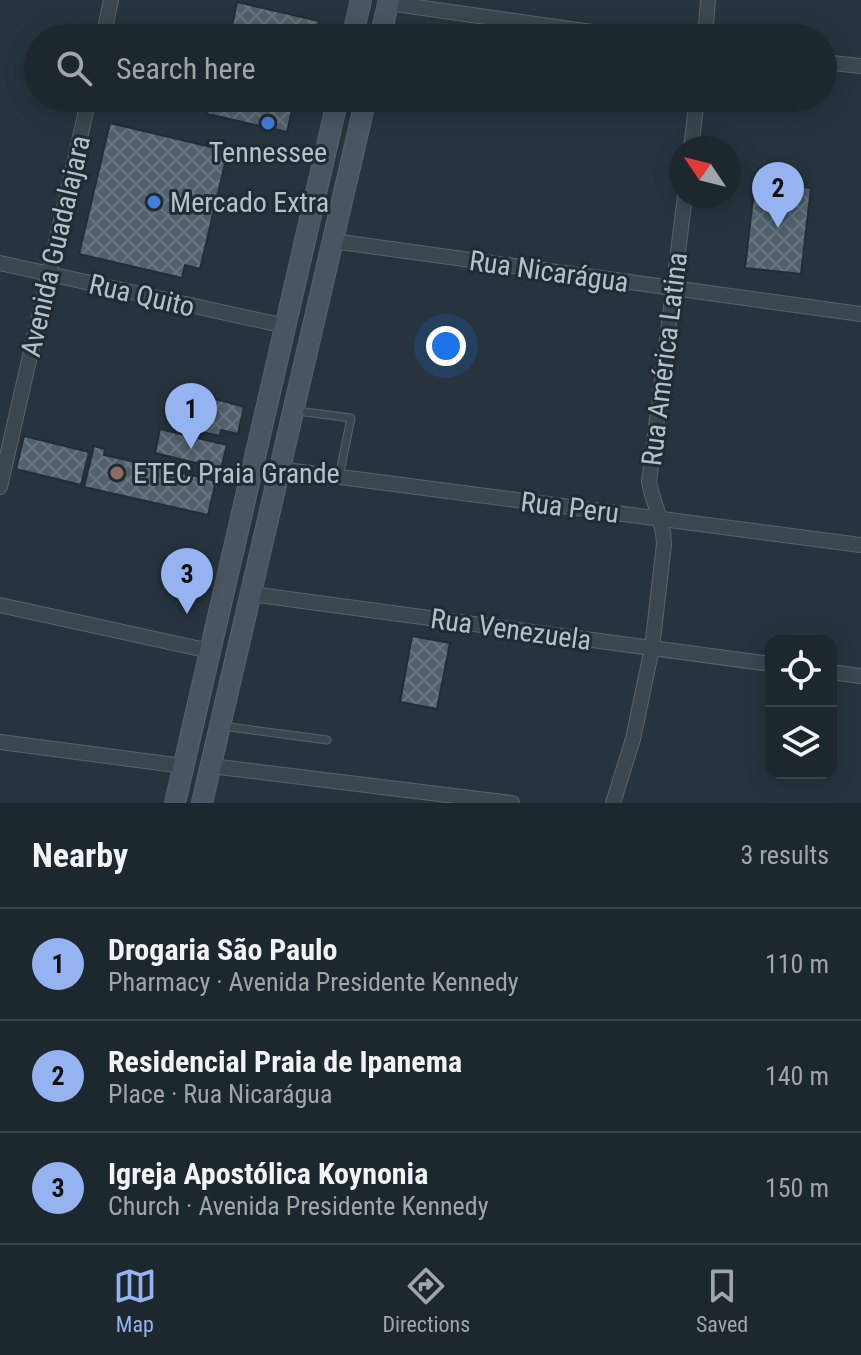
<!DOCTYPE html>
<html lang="en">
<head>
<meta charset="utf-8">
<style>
  :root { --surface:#1d272e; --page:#252f36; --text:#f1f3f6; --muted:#a0a5aa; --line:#3b444a; --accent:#95b2f1 }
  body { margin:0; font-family:"Roboto Condensed",sans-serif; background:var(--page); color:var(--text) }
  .controls { position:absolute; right:24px; bottom:24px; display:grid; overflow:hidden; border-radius:16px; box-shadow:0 4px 20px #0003 }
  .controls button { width:72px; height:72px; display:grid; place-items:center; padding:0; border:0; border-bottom:2px solid var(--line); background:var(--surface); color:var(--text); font:40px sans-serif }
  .compass { position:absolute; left:669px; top:136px; width:72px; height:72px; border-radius:50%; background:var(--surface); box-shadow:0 4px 20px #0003; rotate:305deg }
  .you { position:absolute; left:446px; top:346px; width:28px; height:28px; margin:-20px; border:6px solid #fff; border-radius:50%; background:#1a73e8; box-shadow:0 0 0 12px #1a73e833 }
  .badge { display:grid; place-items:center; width:52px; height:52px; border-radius:50%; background:var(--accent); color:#111; font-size:26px; font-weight:700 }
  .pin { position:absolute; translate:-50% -66px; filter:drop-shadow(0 2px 4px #0008) }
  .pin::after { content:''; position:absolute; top:42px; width:28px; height:24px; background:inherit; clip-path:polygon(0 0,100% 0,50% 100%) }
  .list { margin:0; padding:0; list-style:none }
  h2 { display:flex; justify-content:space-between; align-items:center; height:104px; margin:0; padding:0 32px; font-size:34px }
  h2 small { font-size:26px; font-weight:400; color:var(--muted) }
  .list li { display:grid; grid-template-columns:52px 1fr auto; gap:24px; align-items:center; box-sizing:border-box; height:112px; padding:0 32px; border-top:2px solid var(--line) }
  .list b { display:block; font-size:30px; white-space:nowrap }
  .list p { margin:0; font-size:26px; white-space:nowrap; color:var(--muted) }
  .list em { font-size:26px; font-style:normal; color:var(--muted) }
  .icon { flex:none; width:44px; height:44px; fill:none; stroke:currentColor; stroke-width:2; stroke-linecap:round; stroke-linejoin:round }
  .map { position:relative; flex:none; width:861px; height:803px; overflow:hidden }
  .search { position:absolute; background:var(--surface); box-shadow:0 4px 20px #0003; left:24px; right:24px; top:24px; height:88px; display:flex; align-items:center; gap:20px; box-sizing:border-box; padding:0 28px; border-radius:44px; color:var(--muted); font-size:30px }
  .sheet { height:440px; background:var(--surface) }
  nav { display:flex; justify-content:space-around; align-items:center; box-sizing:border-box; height:112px; border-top:2px solid var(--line); background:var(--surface); font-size:22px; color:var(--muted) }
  nav a { display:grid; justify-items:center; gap:4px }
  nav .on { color:var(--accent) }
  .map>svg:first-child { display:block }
  .building { fill:url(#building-cross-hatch); stroke:#222d36; stroke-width:2 }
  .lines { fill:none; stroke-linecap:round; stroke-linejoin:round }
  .service-casing { stroke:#59636c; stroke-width:9 }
  .minor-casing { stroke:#59636c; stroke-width:16 }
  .secondary-casing { stroke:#59636c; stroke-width:22 }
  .service { stroke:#3b464e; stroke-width:7 }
  .minor { stroke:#3b464e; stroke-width:14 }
  .secondary { stroke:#495561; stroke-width:20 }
  .shop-dot { fill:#3f7fe0; stroke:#202b34; stroke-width:3 }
  .education-dot { fill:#8d6e63; stroke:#202b34; stroke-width:3 }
  .labels { text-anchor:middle; stroke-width:6; stroke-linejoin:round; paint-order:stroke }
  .poi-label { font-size:28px; fill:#b7c0c9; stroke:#202b34; text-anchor:start }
  .street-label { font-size:28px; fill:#b7c0c9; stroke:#202b34 }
</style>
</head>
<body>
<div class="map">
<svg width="861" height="803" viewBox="0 0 861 803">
  <defs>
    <pattern id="building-cross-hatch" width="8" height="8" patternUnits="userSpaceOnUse" patternTransform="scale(2)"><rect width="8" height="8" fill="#52616b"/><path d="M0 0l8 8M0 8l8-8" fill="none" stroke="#69767f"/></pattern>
  </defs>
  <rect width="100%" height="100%" fill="#27343e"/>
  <g class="building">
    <polygon points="237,2 319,21 315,38 260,38 231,31"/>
    <polygon points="211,98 257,98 293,106 287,132 207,114"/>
    <polygon points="257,98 300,98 298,107"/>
    <polygon points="110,123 228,151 200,269 185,265 182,278 79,254"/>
    <polygon points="755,181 811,188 801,274 745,268"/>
    <polygon points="178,395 204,400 205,396 244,407 238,434 221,430 220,436 184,428 185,421 173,418"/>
    <polygon points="160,429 227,445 221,469 155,453"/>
    <polygon points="24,436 89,452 81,485 16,469"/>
    <polygon points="94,446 105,449 104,455 144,464 145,460 158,463 157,467 216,481 208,515 84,487"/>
    <polygon points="412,636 450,643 437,709 400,702"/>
  </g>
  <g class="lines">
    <g class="service-casing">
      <g id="service">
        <polyline points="230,36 240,38"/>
        <polyline points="297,411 351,418 339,477"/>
        <polyline points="222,726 327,740"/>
      </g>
    </g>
    <g class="minor-casing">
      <g id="minor">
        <polyline points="386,0 388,3 634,38"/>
        <polyline points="103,38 111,0"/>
        <polyline points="705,38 708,0"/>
        <polyline points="823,62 861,66"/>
        <polyline points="691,148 697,98"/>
        <polyline points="333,241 861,314"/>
        <polyline points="0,263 285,326"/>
        <polyline points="279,469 861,545"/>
        <polyline points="0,487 89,98"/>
        <polyline points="251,594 771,664"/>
        <polyline points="0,605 210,651"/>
        <polyline points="831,672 861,676"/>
        <polyline points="0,742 183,766"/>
        <polyline points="211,766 512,803"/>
        <path d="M613 803 633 739 652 648 664 544C664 522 653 504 649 482L685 196"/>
      </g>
    </g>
    <g class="secondary-casing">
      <g id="secondary">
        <polyline points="352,38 361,0"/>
        <polyline points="380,38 389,0"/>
        <polyline points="175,803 338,98"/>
        <polyline points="202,803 366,98"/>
      </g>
    </g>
    <use href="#service" class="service"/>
    <use href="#minor" class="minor"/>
    <use href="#secondary" class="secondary"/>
  </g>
  <g class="shop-dot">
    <circle cx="268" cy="123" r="8"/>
    <circle cx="154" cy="202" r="8"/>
  </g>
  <circle class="education-dot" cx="117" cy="473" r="8"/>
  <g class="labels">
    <g class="poi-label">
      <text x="268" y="162" text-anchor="middle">Tennessee</text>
      <text x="170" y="212">Mercado Extra</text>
      <text x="133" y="483">ETEC Praia Grande</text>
    </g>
    <g class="street-label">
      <text transform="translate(55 246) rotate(-77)" y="10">Avenida Guadalajara</text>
      <text transform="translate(549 271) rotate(8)" y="10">Rua Nicarágua</text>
      <text transform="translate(142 295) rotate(13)" y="10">Rua Quito</text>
      <text transform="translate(664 359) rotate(-83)" y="10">Rua América Latina</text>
      <text transform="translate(570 507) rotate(7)" y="10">Rua Peru</text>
      <text transform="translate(511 629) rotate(8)" y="10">Rua Venezuela</text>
    </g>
  </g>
</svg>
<div class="controls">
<button><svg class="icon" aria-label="locate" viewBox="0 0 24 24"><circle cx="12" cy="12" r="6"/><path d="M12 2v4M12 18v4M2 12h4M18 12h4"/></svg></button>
<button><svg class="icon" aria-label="layers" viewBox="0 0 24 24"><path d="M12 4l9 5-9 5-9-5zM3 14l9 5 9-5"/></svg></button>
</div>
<svg class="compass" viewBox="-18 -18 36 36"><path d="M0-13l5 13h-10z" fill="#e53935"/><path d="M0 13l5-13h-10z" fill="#a0a5aa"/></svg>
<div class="you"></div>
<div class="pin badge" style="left:191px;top:449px">1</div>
<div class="pin badge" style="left:778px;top:228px">2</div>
<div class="pin badge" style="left:187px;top:614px">3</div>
<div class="search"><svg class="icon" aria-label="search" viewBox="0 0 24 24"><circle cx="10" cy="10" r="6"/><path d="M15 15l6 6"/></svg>Search here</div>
</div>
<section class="sheet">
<h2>Nearby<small>3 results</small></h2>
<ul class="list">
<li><span class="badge">1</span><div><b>Drogaria São Paulo</b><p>Pharmacy · Avenida Presidente Kennedy</p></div><em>110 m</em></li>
<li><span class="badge">2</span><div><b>Residencial Praia de Ipanema</b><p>Place · Rua Nicarágua</p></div><em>140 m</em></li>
<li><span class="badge">3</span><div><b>Igreja Apostólica Koynonia</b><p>Church · Avenida Presidente Kennedy</p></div><em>150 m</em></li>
</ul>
</section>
<nav>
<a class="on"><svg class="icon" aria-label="map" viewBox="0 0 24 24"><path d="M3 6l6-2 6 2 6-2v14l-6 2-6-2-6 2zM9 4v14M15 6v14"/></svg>Map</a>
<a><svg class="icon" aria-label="directions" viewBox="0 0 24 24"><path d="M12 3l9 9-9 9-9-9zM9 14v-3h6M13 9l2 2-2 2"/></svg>Directions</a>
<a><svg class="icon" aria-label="saved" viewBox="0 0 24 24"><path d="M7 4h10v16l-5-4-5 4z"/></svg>Saved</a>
</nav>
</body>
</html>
